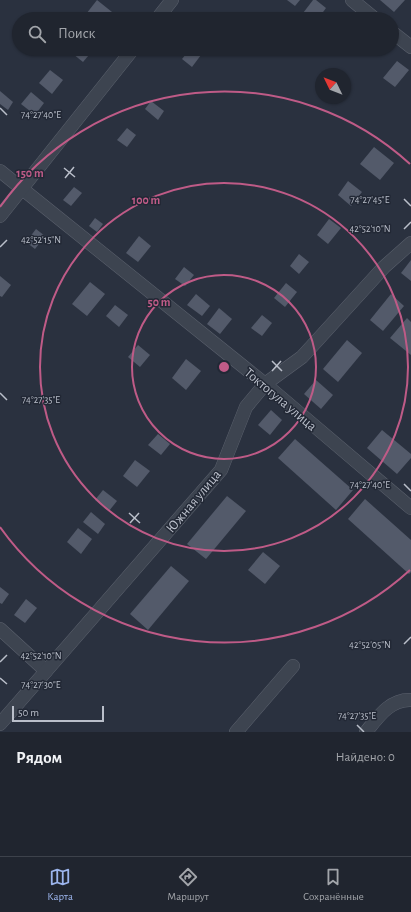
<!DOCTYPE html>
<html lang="ru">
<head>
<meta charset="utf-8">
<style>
  :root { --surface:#20252f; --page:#282d37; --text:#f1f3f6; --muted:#a2a5aa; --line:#3d424b; --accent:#9cb5ed }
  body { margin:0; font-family:"Alegreya Sans",sans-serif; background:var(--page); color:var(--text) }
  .compass { position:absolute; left:315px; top:68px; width:36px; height:36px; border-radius:50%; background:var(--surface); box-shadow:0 1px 3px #0004; rotate:313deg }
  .scale { position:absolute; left:12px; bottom:10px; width:92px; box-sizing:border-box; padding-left:4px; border:2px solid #babfca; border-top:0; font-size:11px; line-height:14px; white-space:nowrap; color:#babfca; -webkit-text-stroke:3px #222835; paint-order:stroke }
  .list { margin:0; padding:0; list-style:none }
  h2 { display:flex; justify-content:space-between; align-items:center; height:52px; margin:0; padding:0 16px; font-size:17px }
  h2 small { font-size:13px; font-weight:400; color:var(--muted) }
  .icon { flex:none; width:22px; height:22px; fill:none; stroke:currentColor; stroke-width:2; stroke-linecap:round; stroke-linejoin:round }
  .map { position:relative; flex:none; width:411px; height:732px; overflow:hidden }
  .search { position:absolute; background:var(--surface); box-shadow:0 1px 3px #0004; left:12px; right:12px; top:12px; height:44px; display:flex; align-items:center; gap:10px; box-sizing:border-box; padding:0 14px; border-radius:22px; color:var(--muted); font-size:15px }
  .sheet { height:124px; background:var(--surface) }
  nav { display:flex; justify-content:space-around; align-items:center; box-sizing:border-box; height:56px; border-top:1px solid var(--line); background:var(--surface); font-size:11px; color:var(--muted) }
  nav a { display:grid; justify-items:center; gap:2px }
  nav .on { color:var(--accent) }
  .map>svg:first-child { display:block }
  .building { fill:#535a6a }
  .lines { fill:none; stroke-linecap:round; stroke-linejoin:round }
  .street-casing { stroke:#5b616d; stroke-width:14 }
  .street { stroke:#3d4450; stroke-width:13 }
  .ticks { fill:none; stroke:#babfca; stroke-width:1.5 }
  .ring { fill:none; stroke:#bf5b87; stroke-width:2 }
  .labels { text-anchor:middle; stroke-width:3; stroke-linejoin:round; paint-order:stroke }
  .street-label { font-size:14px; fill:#babfca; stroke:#222835 }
  .ticks-label { font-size:10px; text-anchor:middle; fill:#babfca; stroke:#222835; stroke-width:3; stroke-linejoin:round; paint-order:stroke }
  .centre { fill:#bf5b87; stroke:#222835; stroke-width:2 }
  .ring-label { font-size:12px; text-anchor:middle; font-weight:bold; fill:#bf5b87; stroke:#222835; stroke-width:3; stroke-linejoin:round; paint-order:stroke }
</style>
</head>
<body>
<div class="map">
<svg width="411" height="732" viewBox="0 0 411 732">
  <rect width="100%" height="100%" fill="#2a313f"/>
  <g class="building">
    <polygon points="97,0 117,16 115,19 83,18"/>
    <polygon points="287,0 300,0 295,6"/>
    <polygon points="313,0 316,0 326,8 318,19 302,19 300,17"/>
    <polygon points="380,0 405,0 394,12"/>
    <polygon points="78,49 94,49 83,62 73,54"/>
    <polygon points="190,49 194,49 201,55 192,67 182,59"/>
    <polygon points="397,61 409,70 395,87 383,78"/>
    <polygon points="50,70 63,80 52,94 39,83"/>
    <polygon points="0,91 13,102 8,110 0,104"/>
    <polygon points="31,92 44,103 35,115 21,104"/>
    <polygon points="151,101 164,111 158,120 145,109"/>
    <polygon points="127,128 136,135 127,147 117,140"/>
    <polygon points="374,147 394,163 380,180 360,164"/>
    <polygon points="348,181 362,192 351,206 338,195"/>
    <polygon points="74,187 82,193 71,206 63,200"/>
    <polygon points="95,218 103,224 97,232 89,226"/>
    <polygon points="329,219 341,228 328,244 317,235"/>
    <polygon points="36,229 45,236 35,249 26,242"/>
    <polygon points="139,236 151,246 138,262 126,253"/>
    <polygon points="299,254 309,262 299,274 290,266"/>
    <polygon points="411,260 411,281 401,273"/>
    <polygon points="184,267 194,275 185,286 175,279"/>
    <polygon points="0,276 11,285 2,297 0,296"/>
    <polygon points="90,282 105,294 87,316 72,304"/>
    <polygon points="286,283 297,292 285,307 274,298"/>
    <polygon points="196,294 210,306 202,316 187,305"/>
    <polygon points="391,294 404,306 383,331 370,320"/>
    <polygon points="115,305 128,315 119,327 106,316"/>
    <polygon points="219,308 232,319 220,334 207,324"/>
    <polygon points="262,315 272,323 262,336 251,328"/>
    <polygon points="407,318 411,322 411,355 390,338"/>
    <polygon points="347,340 362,353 338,382 323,369"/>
    <polygon points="138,345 150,355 140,367 128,357"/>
    <polygon points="186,359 201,371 186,390 172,378"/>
    <polygon points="316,380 333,395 321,409 304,394"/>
    <polygon points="271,410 282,420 270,435 258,425"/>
    <polygon points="382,430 411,454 411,458 397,474 367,448"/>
    <polygon points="158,434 170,444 161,455 148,445"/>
    <polygon points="295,439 353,490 336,510 278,458"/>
    <polygon points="135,460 150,471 137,487 123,476"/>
    <polygon points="103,490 117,501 109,511 95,500"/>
    <polygon points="227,496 246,511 206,559 187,544"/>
    <polygon points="365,499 411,540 411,572 409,574 348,519"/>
    <polygon points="91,512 105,524 98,534 83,522"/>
    <polygon points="78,528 92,539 81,554 67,542"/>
    <polygon points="263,552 280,566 265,584 248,570"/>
    <polygon points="171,566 189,581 148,630 130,614"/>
    <polygon points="0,587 9,594 2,604 0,603"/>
    <polygon points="26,599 37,608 25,623 14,615"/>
  </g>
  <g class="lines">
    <g class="street-casing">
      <g id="street">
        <polyline points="352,0 375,19"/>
        <polyline points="157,19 172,0"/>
        <polyline points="392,32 411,47"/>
        <polyline points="0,171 265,384 411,508"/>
        <polyline points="0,216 133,49"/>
        <polyline points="0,629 46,671"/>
        <polyline points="0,724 221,470 246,407 265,384 302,357 384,267 411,243"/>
        <polyline points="236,732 293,666"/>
        <path d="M366 732C378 717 390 699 411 700"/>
      </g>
    </g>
    <use href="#street" class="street"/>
  </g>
  <path class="ticks" d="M0 108 7 115M64 168 75 177M65 178 74 167M404 199 411 206M404 229 411 222M0 247 7 240M272 361 282 371M272 371 281 361M0 393 7 400M404 484 411 491M129 513 140 523M130 523 139 513M404 644 411 637M0 662 7 655M0 678 7 684M357 725 364 732"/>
  <g class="ring">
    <circle cx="224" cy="367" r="92"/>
    <circle cx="224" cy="367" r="184"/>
    <path d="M410 570A275 275 0 0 1 0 527M0 207A275 275 0 0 1 410 164"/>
  </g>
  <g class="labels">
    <g class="street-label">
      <text transform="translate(281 399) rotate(40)" y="5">Токтогула улица</text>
      <text transform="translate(193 501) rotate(-50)" y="5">Южная улица</text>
    </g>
  </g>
  <g class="ticks-label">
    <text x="41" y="118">74°27'40"E</text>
    <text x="370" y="203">74°27'45"E</text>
    <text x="370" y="232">42°52'10"N</text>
    <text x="41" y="243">42°52'15"N</text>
    <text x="41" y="403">74°27'35"E</text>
    <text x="370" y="488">74°27'40"E</text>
    <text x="370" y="648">42°52'05"N</text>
    <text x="41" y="659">42°52'10"N</text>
    <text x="41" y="688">74°27'30"E</text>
    <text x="357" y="719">74°27'35"E</text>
  </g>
  <circle cx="224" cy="367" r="6" class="centre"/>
  <g class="ring-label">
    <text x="30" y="177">150 m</text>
    <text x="146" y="204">100 m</text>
    <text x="159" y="306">50 m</text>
  </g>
</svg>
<svg class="compass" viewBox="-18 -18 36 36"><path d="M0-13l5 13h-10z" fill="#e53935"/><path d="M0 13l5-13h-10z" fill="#a2a5aa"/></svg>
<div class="scale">50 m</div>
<div class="search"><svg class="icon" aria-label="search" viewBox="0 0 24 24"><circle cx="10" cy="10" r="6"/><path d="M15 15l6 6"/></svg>Поиск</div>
</div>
<section class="sheet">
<h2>Рядом<small>Найдено: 0</small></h2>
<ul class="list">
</ul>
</section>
<nav>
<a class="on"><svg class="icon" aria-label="map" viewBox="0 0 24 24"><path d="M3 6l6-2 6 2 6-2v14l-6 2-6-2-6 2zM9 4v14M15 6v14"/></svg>Карта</a>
<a><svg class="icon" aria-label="directions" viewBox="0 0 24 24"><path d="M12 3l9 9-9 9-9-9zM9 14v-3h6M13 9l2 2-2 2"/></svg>Маршрут</a>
<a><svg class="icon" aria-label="saved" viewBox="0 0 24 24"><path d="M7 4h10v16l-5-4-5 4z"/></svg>Сохранённые</a>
</nav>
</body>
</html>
